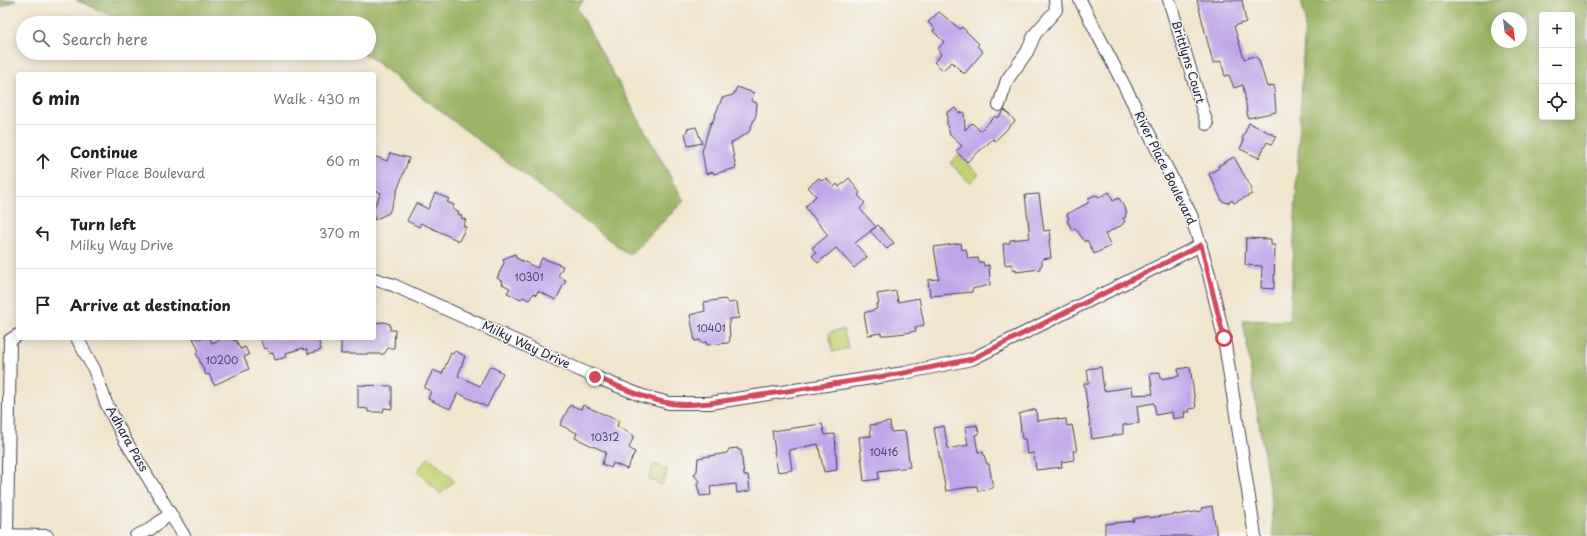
<!DOCTYPE html>
<html lang="en">
<head>
<meta charset="utf-8">
<style>
  :root { --surface:#fff; --page:#f6f6f6; --text:#222; --muted:#767676; --line:#e0e0e0 }
  body { margin:0; font-family:"Playpen Sans",sans-serif; background:var(--page); color:var(--text) }
  .controls { position:absolute; right:12px; top:12px; display:grid; overflow:hidden; border-radius:4px; box-shadow:0 2px 10px #0003 }
  .controls button { width:36px; height:36px; display:grid; place-items:center; padding:0; border:0; border-bottom:1px solid var(--line); background:var(--surface); color:var(--text); font:20px sans-serif }
  .compass { position:absolute; left:1491px; top:12px; width:36px; height:36px; border-radius:50%; background:var(--surface); box-shadow:0 2px 10px #0003; rotate:152deg }
  .stop { position:absolute; width:12px; height:12px; margin:-9px; border:3px solid #d1495b; border-radius:50%; background:#fff }
  .stop.end { background:#d1495b; border-color:#fff; box-shadow:0 1px 4px #0008 }
  .list { margin:0; padding:0; list-style:none }
  h2 { display:flex; justify-content:space-between; align-items:center; height:52px; margin:0; padding:0 16px; font-size:17px }
  h2 small { font-size:13px; font-weight:400; color:var(--muted) }
  .list li { display:grid; grid-template-columns:26px 1fr auto; gap:12px; align-items:center; box-sizing:border-box; height:72px; padding:0 16px; border-top:1px solid var(--line) }
  .list b { display:block; font-size:15px; white-space:nowrap }
  .list p { margin:0; font-size:13px; white-space:nowrap; color:var(--muted) }
  .list em { font-size:13px; font-style:normal; color:var(--muted) }
  .icon { flex:none; width:22px; height:22px; fill:none; stroke:currentColor; stroke-width:2; stroke-linecap:round; stroke-linejoin:round }
  .map { position:relative; flex:none; width:1587px; height:536px; overflow:hidden }
  .search { position:absolute; background:var(--surface); box-shadow:0 2px 10px #0003; left:16px; top:16px; width:360px; height:44px; display:flex; align-items:center; gap:10px; box-sizing:border-box; padding:0 14px; border-radius:22px; color:var(--muted); font-size:15px }
  .panel { position:absolute; background:var(--surface); box-shadow:0 2px 10px #0003; left:16px; top:72px; width:360px; height:268px; border-radius:4px }
  .map>svg:first-child { display:block }
  .green { fill:#c5d273; stroke:#747a57 }
  .forest { fill:#9cb465; stroke:#5f6b50; fill-rule:evenodd }
  .building { fill:#c0a5e9 }
  .lines { fill:none; stroke-linecap:round; stroke-linejoin:round }
  .minor-casing { stroke:#413f51; stroke-width:14 }
  .minor { stroke:#fff; stroke-width:12 }
  .route { stroke:#d1495b; stroke-width:5 }
  .labels { text-anchor:middle; stroke-width:3; stroke-linejoin:round; paint-order:stroke }
  .number-label { font-size:10px; fill:#4a4366 }
  .street-label { font-size:12px; fill:#22223b; stroke:#f6f6f2 }
</style>
</head>
<body>
<div class="map">
<svg width="1587" height="536" viewBox="0 0 1587 536">
  <rect width="100%" height="100%" fill="#f6f6f2"/>
  <filter id="ink" filterUnits="userSpaceOnUse"><feTurbulence type="fractalNoise" baseFrequency=".025" numOctaves="2"/><feDisplacementMap in="SourceGraphic" scale="8" xChannelSelector="R" yChannelSelector="G"/><feConvolveMatrix kernelMatrix="1 2 1 2 8 2 1 2 1" color-interpolation-filters="sRGB"/></filter>
  <filter id="wash" filterUnits="userSpaceOnUse"><feTurbulence type="fractalNoise" baseFrequency=".012" numOctaves="4" result="noise"/><feDisplacementMap in="SourceGraphic" scale="16" xChannelSelector="R" yChannelSelector="G"/><feGaussianBlur stdDeviation="0.9" result="paint"/><feColorMatrix in="noise" values="0 0 0 0 0 0 0 0 0 0 0 0 0 0 0 0 0 1.4 0 .05"/><feComposite in="paint" operator="in"/></filter>
  <g filter="url(#wash)">
    <rect width="100%" height="100%" fill="#f1e5cd"/>
    <g class="green">
      <polygon points="959,155 979,174 970,183 950,163"/>
      <polygon points="843,329 848,348 833,352 829,333"/>
      <polygon points="429,457 454,481 441,494 417,471"/>
      <polygon points="654,464 668,470 662,485 648,479"/>
    </g>
    <g class="forest">
      <polygon points="0,0 16,0 0,8"/>
      <polygon points="76,0 584,0 577,8 684,201 629,255 367,55 211,58 199,53 369,53 369,23 129,23"/>
      <path d="M1301 0H1587V536H1273L1271 500 1243 320 1290 321 1305 18ZM1542 15H1572V117H1542ZM1497 18H1521V42H1497Z"/>
    </g>
    <g id="blocks">
      <g class="building">
        <polygon points="1197,0 1242,0 1246,22 1234,26 1244,59 1254,56 1259,60 1267,87 1274,85 1276,112 1248,118 1243,85 1234,88 1229,75 1225,76 1221,61 1213,63"/>
        <polygon points="939,12 960,29 962,27 979,44 977,46 983,52 965,73 963,73 952,62 943,70 934,62 941,55 938,49 944,42 933,31 935,29 928,22"/>
        <polygon points="737,87 754,93 751,101 757,103 756,115 749,132 731,143 736,168 714,174 713,172 706,174 702,151 711,122 712,123 722,98 733,95"/>
        <polygon points="955,108 959,113 964,112 965,130 972,123 980,131 995,116 997,118 1005,110 1015,121 995,141 993,139 967,162 956,151 962,146 950,135 947,125 947,112"/>
        <polygon points="1249,123 1276,136 1272,144 1267,142 1259,158 1240,149 1244,140 1242,139"/>
        <polygon points="696,127 702,143 688,146 685,133 687,132 687,129"/>
        <polygon points="390,153 409,158 389,213 374,220 374,207 381,193 374,190 374,156 387,161"/>
        <polygon points="1234,157 1252,189 1250,190 1252,194 1234,203 1232,200 1228,203 1222,201 1209,174 1219,168 1218,166"/>
        <polygon points="819,178 822,181 826,178 834,187 837,184 839,187 849,178 860,193 858,195 865,203 860,209 876,227 855,243 867,257 854,268 836,248 818,263 812,256 816,253 812,248 828,235 805,207 816,196 808,187"/>
        <polygon points="1109,192 1113,201 1119,198 1127,213 1125,214 1126,217 1123,218 1125,221 1122,225 1105,234 1111,246 1094,254 1087,240 1085,242 1075,228 1072,230 1067,220 1069,219 1067,214 1088,203 1089,198 1095,195 1100,197"/>
        <polygon points="435,193 449,199 447,202 454,205 452,209 459,212 458,214 462,216 461,218 466,220 463,226 466,227 459,241 421,223 419,227 407,221 416,203 428,209"/>
        <polygon points="1039,194 1044,231 1050,230 1051,240 1049,240 1051,258 1042,259 1042,265 1040,266 1040,269 1016,272 1016,269 1013,270 1012,264 1005,265 1003,244 1010,243 1010,240 1030,238 1025,195"/>
        <polygon points="878,225 894,243 887,249 870,231"/>
        <polygon points="1246,238 1271,239 1271,245 1275,245 1274,289 1261,288 1262,266 1245,265"/>
        <polygon points="961,243 962,250 966,249 968,259 978,258 979,262 983,262 984,266 989,265 990,285 972,289 972,292 930,296 928,280 939,279 934,247"/>
        <polygon points="515,254 516,258 537,268 542,258 563,266 558,276 566,280 556,300 538,291 536,295 534,293 529,300 523,297 521,299 507,293 510,288 502,284 503,282 497,278 504,263 503,259"/>
        <polygon points="896,291 898,302 919,298 924,325 915,327 916,331 906,333 887,335 881,335 881,333 868,335 864,313 877,309 876,304 879,304 877,294"/>
        <polygon points="725,299 728,303 737,302 739,318 729,319 730,340 728,343 707,345 706,342 701,343 700,340 695,341 690,315 705,311 704,302"/>
        <polygon points="384,322 390,324 390,330 395,330 394,348 388,348 384,354 341,354 341,338 374,338 374,323"/>
        <polygon points="193,338 210,338 212,343 224,338 233,338 234,341 236,340 240,349 245,347 249,355 244,357 249,369 214,385 209,374 206,375 196,353 199,351"/>
        <polygon points="260,338 318,338 321,350 308,354 307,349 304,350 303,348 286,353 287,357 275,360 273,353 269,354 267,348 264,349"/>
        <polygon points="455,351 465,356 458,376 480,386 490,366 503,373 487,407 458,393 450,409 428,399 431,391 424,388 433,370 442,374 451,353 453,354"/>
        <polygon points="1101,367 1104,391 1132,387 1133,395 1153,394 1150,374 1160,372 1161,379 1179,376 1178,369 1190,367 1196,408 1189,409 1190,412 1184,412 1185,417 1173,419 1172,412 1156,415 1154,403 1137,406 1139,423 1123,425 1123,434 1092,439 1084,383 1089,383 1087,369"/>
        <polygon points="358,385 392,386 392,409 384,408 383,412 368,412 368,409 358,408"/>
        <polygon points="570,405 581,409 583,405 619,421 617,426 634,436 629,448 635,452 627,469 613,463 611,468 602,464 606,452 575,438 577,433 560,425"/>
        <polygon points="1036,409 1037,421 1058,418 1058,420 1066,419 1067,426 1072,425 1077,451 1073,451 1074,460 1061,462 1062,467 1036,470 1034,453 1027,454 1025,439 1022,439 1019,414"/>
        <polygon points="890,422 891,432 905,431 910,467 878,471 879,479 864,481 859,437 871,436 870,425"/>
        <polygon points="822,424 825,435 835,434 837,470 824,472 818,444 789,450 792,470 778,472 774,451 775,451 772,431"/>
        <polygon points="977,425 979,434 975,435 978,452 983,452 987,464 989,464 993,488 978,491 977,486 946,491 934,428 944,426 948,449 968,445 965,427"/>
        <polygon points="738,448 738,450 741,450 744,476 748,475 750,491 737,493 736,484 710,487 711,495 700,496 697,484 699,481 694,475 697,471 698,458 727,453 729,449"/>
        <polygon points="1212,506 1217,536 1105,536 1105,524 1134,521 1133,519 1149,516 1149,518 1176,514 1176,515 1202,511 1201,508"/>
      </g>
    </g>
  </g>
  <g filter="url(#ink)">
    <use href="#blocks" fill-opacity="0" stroke="#413f51" stroke-width="1"/>
    <g class="lines">
      <g class="minor-casing">
        <g id="minor">
          <polyline points="1080,0 1191,215 1209,274 1224,338 1255,536"/>
          <polyline points="1169,0 1207,124"/>
          <polyline points="999,105 1007,80 1027,52 1035,34 1056,10 1055,0"/>
          <polyline points="374,279 393,285 595,377 643,396 669,403 710,403 904,373 972,359 1201,245"/>
          <polyline points="77,338 94,369 106,403 125,440 184,536"/>
          <polyline points="0,535 47,536"/>
          <polyline points="7,535 10,340 18,335"/>
          <polyline points="136,536 149,530 170,514"/>
        </g>
      </g>
      <use href="#minor" class="minor"/>
    </g>
  </g>
  <g class="lines" filter="url(#ink)">
    <path class="route" d="M595 377C619 386 644 399 669 403 682 406 697 404 710 403L904 373 972 359 1201 245 1224 338"/>
  </g>
  <g class="labels">
    <g class="number-label">
      <text x="529" y="281">10301</text>
      <text x="711" y="332">10401</text>
      <text x="222" y="364">10200</text>
      <text x="605" y="441">10312</text>
      <text x="884" y="456">10416</text>
    </g>
    <g class="street-label">
      <text transform="translate(1188 62) rotate(73)" y="4">Brittlyns Court</text>
      <text transform="translate(1165 168) rotate(64)" y="4">River Place Boulevard</text>
      <text transform="translate(526 345) rotate(25)" y="4">Milky Way Drive</text>
      <text transform="translate(127 439) rotate(61)" y="4">Adhara Pass</text>
    </g>
  </g>
</svg>
<div class="controls">
<button>+</button>
<button>−</button>
<button><svg class="icon" aria-label="locate" viewBox="0 0 24 24"><circle cx="12" cy="12" r="6"/><path d="M12 2v4M12 18v4M2 12h4M18 12h4"/></svg></button>
</div>
<svg class="compass" viewBox="-18 -18 36 36"><path d="M0-13l5 13h-10z" fill="#e53935"/><path d="M0 13l5-13h-10z" fill="#767676"/></svg>
<div class="stop" style="left:1224px;top:338px"></div>
<div class="stop end" style="left:595px;top:377px"></div>
<div class="search"><svg class="icon" aria-label="search" viewBox="0 0 24 24"><circle cx="10" cy="10" r="6"/><path d="M15 15l6 6"/></svg>Search here</div>
<section class="panel">
<h2>6 min<small>Walk · 430 m</small></h2>
<ul class="list">
<li><svg class="icon" aria-label="ahead" viewBox="0 0 24 24"><path d="M12 20V5M6 11l6-6 6 6"/></svg><div><b>Continue</b><p>River Place Boulevard</p></div><em>60 m</em></li>
<li><svg class="icon" aria-label="left" viewBox="0 0 24 24"><path d="M17 20v-9H6M10 6l-5 5 5 5"/></svg><div><b>Turn left</b><p>Milky Way Drive</p></div><em>370 m</em></li>
<li><svg class="icon" aria-label="arrive" viewBox="0 0 24 24"><path d="M6 21V4h12l-3 4 3 4H6"/></svg><div><b>Arrive at destination</b></div></li>
</ul>
</section>
</div>
</body>
</html>
